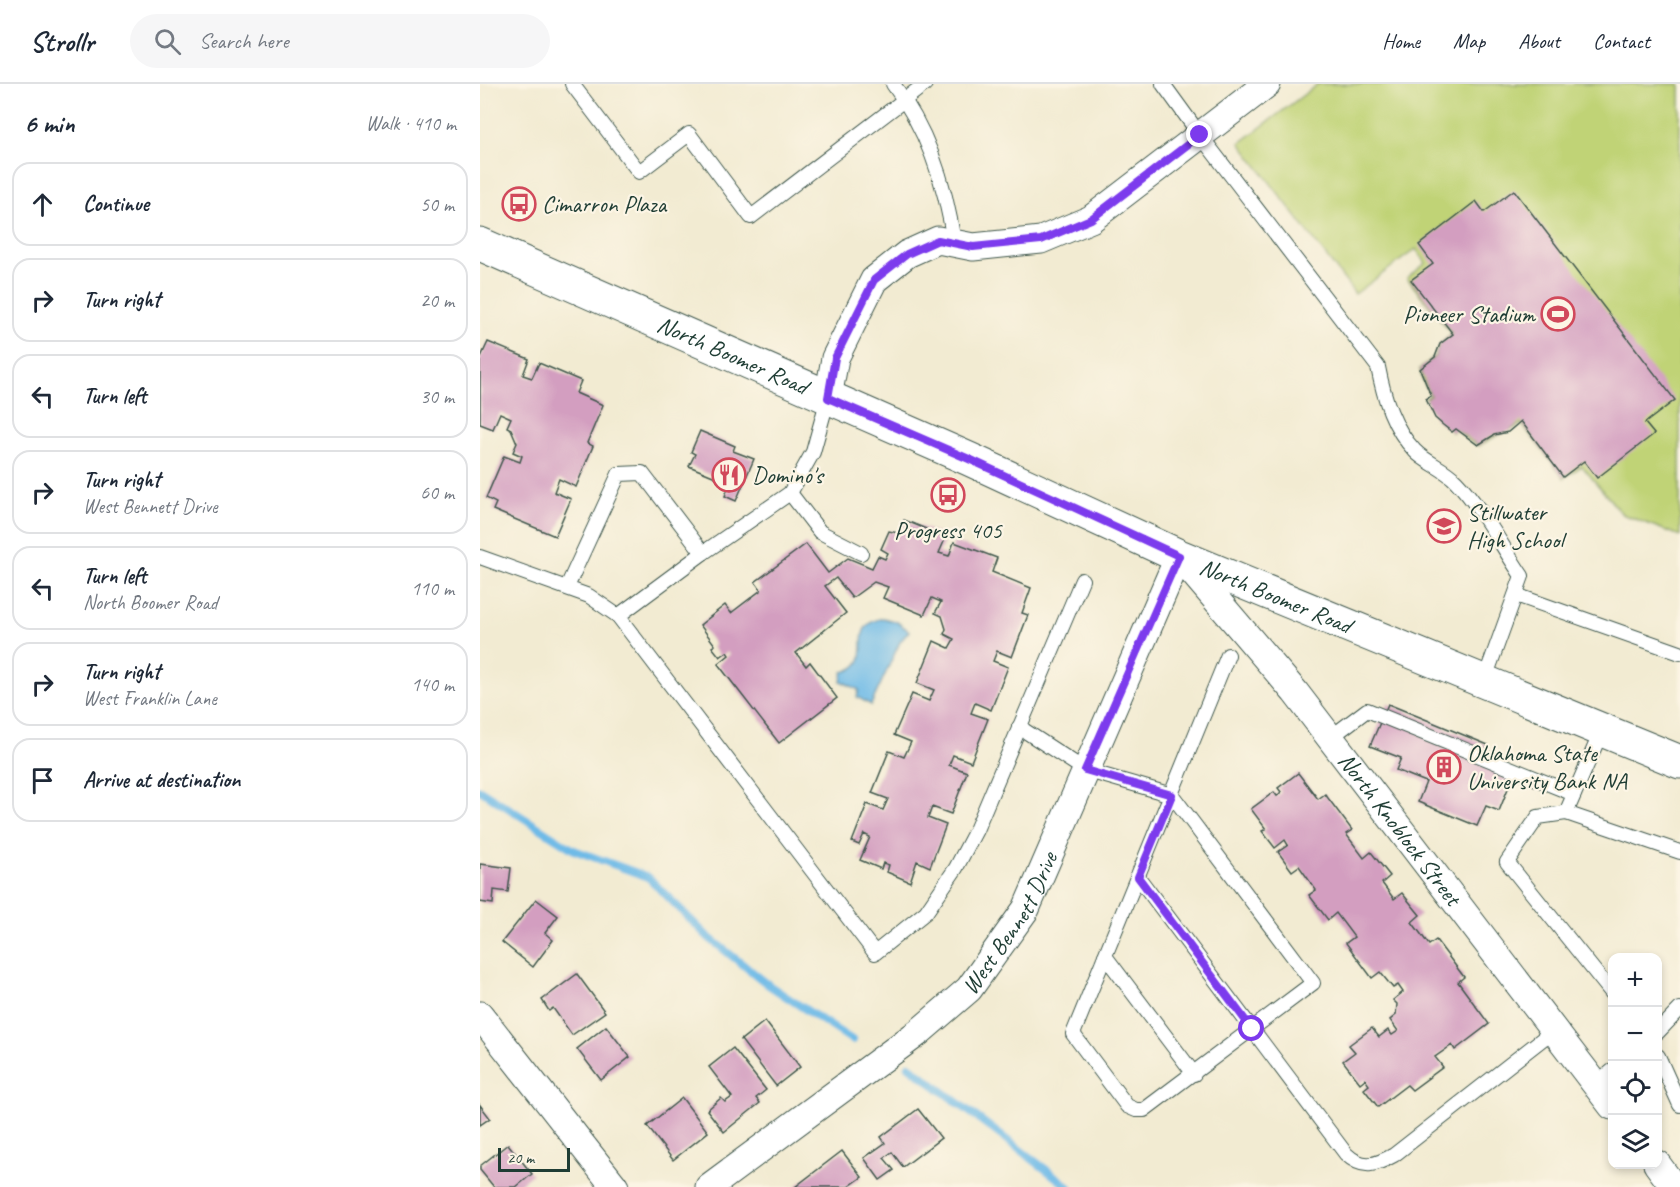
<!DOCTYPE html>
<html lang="en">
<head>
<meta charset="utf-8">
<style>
  :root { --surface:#fff; --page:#f6f6f7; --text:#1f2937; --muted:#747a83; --line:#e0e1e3 }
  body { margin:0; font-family:Caveat,sans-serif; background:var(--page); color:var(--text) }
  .controls { position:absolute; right:18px; bottom:18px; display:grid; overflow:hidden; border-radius:12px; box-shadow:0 3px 9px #0003 }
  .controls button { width:54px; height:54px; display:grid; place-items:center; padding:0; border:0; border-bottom:2px solid var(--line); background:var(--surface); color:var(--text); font:30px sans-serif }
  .scale { position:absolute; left:18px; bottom:15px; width:72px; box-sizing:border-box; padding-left:6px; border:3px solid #1f3d34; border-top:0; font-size:16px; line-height:21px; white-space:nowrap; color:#1f3d34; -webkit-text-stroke:4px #fcf5e5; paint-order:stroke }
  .stop { position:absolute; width:18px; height:18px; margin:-14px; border:4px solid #7c3aed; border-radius:50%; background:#fff }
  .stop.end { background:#7c3aed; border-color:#fff; box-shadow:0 2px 6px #0008 }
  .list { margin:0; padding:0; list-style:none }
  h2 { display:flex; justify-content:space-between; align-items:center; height:78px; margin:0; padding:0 24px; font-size:26px }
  h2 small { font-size:20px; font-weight:400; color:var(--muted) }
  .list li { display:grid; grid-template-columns:39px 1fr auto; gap:18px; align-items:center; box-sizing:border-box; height:84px; margin:0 12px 12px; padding:0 12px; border:2px solid var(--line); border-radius:18px }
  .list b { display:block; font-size:22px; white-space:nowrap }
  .list p { margin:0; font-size:20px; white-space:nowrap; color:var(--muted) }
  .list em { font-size:20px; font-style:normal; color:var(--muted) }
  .icon { flex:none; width:33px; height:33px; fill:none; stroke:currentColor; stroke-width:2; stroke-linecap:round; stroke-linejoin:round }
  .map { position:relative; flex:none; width:1200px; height:1103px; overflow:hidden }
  header { display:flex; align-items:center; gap:36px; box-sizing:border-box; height:84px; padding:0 30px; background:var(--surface); border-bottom:2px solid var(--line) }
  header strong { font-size:28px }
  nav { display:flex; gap:33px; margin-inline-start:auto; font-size:21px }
  .search { width:420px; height:54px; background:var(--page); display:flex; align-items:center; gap:15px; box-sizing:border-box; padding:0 21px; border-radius:33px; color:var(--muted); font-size:22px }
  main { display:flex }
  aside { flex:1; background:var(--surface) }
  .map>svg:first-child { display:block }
  .green { fill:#c0d376; stroke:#708855; stroke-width:1.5 }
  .water { fill:#6dbae7; stroke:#467c8e; stroke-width:1.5 }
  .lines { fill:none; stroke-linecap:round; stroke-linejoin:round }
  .stream { stroke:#6dbae7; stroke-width:8 }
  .building { fill:#d39ec0 }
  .lane-casing { stroke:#3f574c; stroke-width:16 }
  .street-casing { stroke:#3f574c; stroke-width:29 }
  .secondary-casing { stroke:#3f574c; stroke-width:35 }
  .lane { stroke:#fff; stroke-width:14 }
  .street { stroke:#fff; stroke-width:27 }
  .secondary { stroke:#fff; stroke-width:33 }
  .route { stroke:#7c3aed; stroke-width:8 }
  .labels { text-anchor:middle; stroke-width:4.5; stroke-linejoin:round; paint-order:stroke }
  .poi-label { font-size:24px; fill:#1f3d34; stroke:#fcf5e5; text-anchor:start }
  .street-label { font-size:24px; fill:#1f3d34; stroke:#fcf5e5 }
</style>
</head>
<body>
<header>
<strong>Strollr</strong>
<div class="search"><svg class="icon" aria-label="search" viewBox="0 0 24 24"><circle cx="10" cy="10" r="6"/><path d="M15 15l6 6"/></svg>Search here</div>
<nav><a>Home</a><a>Map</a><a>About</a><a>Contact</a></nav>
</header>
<main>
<aside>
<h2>6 min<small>Walk · 410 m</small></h2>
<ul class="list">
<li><svg class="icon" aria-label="ahead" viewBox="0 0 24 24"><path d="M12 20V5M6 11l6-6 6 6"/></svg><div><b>Continue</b></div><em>50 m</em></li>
<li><svg class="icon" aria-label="right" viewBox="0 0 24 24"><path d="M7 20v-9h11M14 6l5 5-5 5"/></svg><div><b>Turn right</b></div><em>20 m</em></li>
<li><svg class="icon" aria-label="left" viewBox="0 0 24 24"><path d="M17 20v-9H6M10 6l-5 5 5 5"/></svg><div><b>Turn left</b></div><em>30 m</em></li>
<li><svg class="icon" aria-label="right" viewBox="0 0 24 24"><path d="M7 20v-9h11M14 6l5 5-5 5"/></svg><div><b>Turn right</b><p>West Bennett Drive</p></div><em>60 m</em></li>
<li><svg class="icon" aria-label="left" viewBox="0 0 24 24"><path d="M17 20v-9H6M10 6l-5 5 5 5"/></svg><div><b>Turn left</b><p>North Boomer Road</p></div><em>110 m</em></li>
<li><svg class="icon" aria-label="right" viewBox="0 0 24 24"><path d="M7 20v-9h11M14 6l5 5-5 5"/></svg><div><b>Turn right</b><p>West Franklin Lane</p></div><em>140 m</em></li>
<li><svg class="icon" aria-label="arrive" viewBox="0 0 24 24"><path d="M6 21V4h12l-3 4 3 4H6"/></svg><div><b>Arrive at destination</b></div></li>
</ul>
</aside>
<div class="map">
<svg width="1200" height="1103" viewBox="0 0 1200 1103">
  <rect width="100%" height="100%" fill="#fcf5e5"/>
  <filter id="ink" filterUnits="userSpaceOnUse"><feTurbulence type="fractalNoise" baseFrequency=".0167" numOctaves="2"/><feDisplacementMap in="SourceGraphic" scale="12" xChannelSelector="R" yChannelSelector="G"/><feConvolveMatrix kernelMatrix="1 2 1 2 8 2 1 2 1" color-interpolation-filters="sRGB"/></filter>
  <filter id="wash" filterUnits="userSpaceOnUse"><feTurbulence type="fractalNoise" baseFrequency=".008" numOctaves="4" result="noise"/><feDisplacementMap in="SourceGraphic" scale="24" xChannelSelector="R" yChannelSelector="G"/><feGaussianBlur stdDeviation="1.35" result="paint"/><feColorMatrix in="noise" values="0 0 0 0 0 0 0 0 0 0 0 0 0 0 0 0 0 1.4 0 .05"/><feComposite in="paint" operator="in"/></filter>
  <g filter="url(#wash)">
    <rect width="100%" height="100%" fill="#f2ebd2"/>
    <path class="green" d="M838 0H1200V452L1142 430 1102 382 1084 394 1042 340C1027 348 1013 352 999 362L989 357 976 345 972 348 956 334 946 314 950 311 942 295 940 285 955 272 960 260 972 250 927 194 946 179 936 165 875 210 760 59Z"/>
    <path class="water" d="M403 534 417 538 429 547 420 558 391 621 377 613 379 606 361 597 363 588C401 579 362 543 403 534Z"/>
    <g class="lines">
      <g class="stream">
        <polyline points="0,706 94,766 168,793 228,853 290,902 372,956"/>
        <polyline points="429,982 589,1103"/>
      </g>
    </g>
    <g id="blocks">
      <g class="building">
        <polygon points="1034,106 1195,316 1165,339 1174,350 1117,394 1104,377 1083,393 1041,337 1028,348 1014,351 998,361 976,345 972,348 963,341 955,334 946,315 951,312 940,285 955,273 960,260 973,250 931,196 953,180 939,161 996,117 1004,128"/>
        <polygon points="8,258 49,275 43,291 52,294 59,279 101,297 96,309 123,321 107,359 113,362 96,403 79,395 74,408 91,415 75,452 13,426 16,419 6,414 24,372 40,378 42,372 33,368 37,359 31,345 27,343 31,334 20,329 13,345 0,340 0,272 1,273"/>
        <polygon points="220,347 255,362 253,367 274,375 256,417 245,412 250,399 209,382 215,370 211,368"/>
        <polygon points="424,436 466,453 459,469 469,472 474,458 517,474 512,488 551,504 542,529 548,531 532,573 517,567 513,577 528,583 511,626 495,619 491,629 508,635 491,678 473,671 469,681 487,688 471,730 452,723 448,734 466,741 450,783 437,777 430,798 407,788 409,781 403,779 401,785 380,776 390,753 384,750 379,761 372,758 387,720 403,726 408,715 392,709 409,667 424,673 431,658 414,651 432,610 449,617 454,606 437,599 454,557 469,564 474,555 464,550 466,545 462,532 455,529 461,518 452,514 444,531 403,514 408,503 394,498 372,514 356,494 345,502 366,529 316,569 326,582 330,578 357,614 299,659 238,580 249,571 247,568 240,573 232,563 235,561 220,541 245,521 251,529 281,506 275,498 326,460 348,489 368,474 392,484 398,472 405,475 408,469 401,465 409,447 418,449"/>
        <polygon points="908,620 1008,661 1001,679 1033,692 1019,727 1006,722 997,742 938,718 946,698 916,686 921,674 890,662"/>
        <polygon points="818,689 838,715 845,710 872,746 866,750 884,774 891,768 910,792 902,799 914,815 922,809 940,831 932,838 949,861 956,856 984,893 978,898 1009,940 975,966 972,961 955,973 963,983 932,1006 927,1001 898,1023 884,1005 889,1001 885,995 880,999 863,977 875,968 869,961 892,944 899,953 908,946 912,951 918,947 910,936 916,931 917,920 913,916 923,908 918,901 913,904 900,888 892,894 866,859 874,853 856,829 848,836 829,811 836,806 819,782 812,787 798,768 808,761 805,756 795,764 782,747 786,745 771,725 794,708 797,712 801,708 798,704"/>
        <polygon points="0,780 31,784 28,808 14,806 13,820 0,818"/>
        <polygon points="56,815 78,832 65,849 73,856 53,883 22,858"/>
        <polygon points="97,890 125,928 92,951 73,924 69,927 62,916"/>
        <polygon points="285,937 320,983 296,1002 261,956"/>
        <polygon points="126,942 150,973 121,996 97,965"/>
        <polygon points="253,964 286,1006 276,1014 280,1019 244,1048 227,1026 241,1014 245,1018 252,1013 229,983"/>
        <polygon points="202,1014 228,1048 193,1076 167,1042"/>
        <polygon points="0,1021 10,1034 0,1041"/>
        <polygon points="438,1025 461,1054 423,1083 412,1068 404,1074 414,1086 400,1096 384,1074 405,1059 401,1053"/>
        <polygon points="28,1060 52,1090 36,1103 14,1103 0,1086 0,1082"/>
        <polygon points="362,1067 382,1093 368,1103 315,1103"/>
      </g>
    </g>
  </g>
  <g filter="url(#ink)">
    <use href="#blocks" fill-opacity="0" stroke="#3f574c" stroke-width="1.5"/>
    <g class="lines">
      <g class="lane-casing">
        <g id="lane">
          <polyline points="92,0 159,88 209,50 271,133 445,0"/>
          <path d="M413 0C448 46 466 102 474 159"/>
          <path d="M683 0 720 51 898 283C904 314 913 344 935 367 945 378 964 384 976 397 1002 424 1021 461 1042 492L1004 597"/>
          <polyline points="310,409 340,448 381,469"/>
          <polyline points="0,473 109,512 138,532 395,869 446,828 476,784 496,746 602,496"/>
          <polyline points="87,503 139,390 162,389 223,469"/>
          <polyline points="1036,511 1200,569"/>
          <polyline points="138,532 223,469 310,409 333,368 348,314"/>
          <polyline points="539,643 605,686 692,711 833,899 664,1026 656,1026 647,1022 593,950 748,571"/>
          <polyline points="1122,646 1086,729 1200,768"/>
          <polyline points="850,654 887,626 1094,710"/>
          <polyline points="1086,729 1058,733 1027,778 1132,909"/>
          <path d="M658 793 866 1070C883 1086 896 1081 914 1071L1074 946"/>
          <polyline points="625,872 714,990"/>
          <polyline points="1178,948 1200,925"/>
          <polyline points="1178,972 1200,1021"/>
          <polyline points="1116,1001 1132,987"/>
        </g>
      </g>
      <g class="street-casing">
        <g id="street">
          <polyline points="348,314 355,274 394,196 427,170 458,156 493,163 561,156 611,135 787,0"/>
          <polyline points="0,931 135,1103"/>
          <polyline points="1177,1080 1194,1103"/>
          <path id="s1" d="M229 1103 439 948 489 905 546 825 699 472 815 608 1132 1022"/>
        </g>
      </g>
      <g class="secondary-casing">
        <g id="secondary">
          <path id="s2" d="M0 160 489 375 699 472 1200 678"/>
        </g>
      </g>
      <use href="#lane" class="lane"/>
      <use href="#street" class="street"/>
      <use href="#secondary" class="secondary"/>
    </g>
  </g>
  <g class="lines" filter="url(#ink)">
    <polyline class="route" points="720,51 611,135 561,156 493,163 458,156 427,170 394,196 355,274 348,314 489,375 699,472 605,686 692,711 658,793 772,945"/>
  </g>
  <defs>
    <g id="bus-ring" transform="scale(1.725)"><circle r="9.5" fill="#fcf5e5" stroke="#d1495b" stroke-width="1.5"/><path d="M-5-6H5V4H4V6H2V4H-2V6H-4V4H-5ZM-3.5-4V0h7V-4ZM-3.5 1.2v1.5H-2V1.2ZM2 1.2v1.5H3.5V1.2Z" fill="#d1495b"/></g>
    <g id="stadium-ring" transform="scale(1.725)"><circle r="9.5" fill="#fcf5e5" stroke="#d1495b" stroke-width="1.5"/><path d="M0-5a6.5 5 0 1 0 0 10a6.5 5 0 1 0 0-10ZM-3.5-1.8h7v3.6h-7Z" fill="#d1495b"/></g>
    <g id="restaurant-ring" transform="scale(1.725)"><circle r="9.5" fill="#fcf5e5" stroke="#d1495b" stroke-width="1.5"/><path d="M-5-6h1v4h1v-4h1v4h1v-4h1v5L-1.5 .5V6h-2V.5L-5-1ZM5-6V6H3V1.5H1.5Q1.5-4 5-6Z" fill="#d1495b"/></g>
    <g id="school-ring" transform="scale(1.725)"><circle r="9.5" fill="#fcf5e5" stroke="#d1495b" stroke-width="1.5"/><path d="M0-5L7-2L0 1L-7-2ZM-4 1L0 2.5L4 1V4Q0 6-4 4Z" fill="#d1495b"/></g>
    <g id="building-ring" transform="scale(1.725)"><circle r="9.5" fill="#fcf5e5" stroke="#d1495b" stroke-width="1.5"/><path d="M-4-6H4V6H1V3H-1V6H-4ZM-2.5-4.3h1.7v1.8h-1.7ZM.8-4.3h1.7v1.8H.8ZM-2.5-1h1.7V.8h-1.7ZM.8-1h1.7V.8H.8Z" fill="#d1495b"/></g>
  </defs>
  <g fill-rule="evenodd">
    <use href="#bus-ring" x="39" y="120"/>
    <use href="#stadium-ring" x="1078" y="230"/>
    <use href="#restaurant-ring" x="249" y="391"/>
    <use href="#bus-ring" x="468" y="411"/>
    <use href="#school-ring" x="964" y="442"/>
    <use href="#building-ring" x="964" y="683"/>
  </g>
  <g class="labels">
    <g class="poi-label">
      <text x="62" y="128">Cimarron Plaza</text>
      <text x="1055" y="238" text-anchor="end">Pioneer Stadium</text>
      <text x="272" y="399">Domino's</text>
      <text x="987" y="436">Stillwater<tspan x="987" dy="28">High School</tspan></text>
      <text x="468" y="454" text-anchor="middle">Progress 405</text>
      <text x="987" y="677">Oklahoma State<tspan x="987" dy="28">University Bank NA</tspan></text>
    </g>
    <g class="street-label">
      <text dy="8" stroke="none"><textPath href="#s2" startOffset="276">North Boomer Road</textPath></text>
      <text dy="8" stroke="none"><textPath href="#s2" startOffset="870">North Boomer Road</textPath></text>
      <text dy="8" stroke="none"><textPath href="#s1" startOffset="1161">North Knoblock Street</textPath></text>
      <text dy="8" stroke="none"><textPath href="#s1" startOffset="405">West Bennett Drive</textPath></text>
    </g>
  </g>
</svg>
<div class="controls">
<button>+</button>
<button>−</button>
<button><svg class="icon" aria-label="locate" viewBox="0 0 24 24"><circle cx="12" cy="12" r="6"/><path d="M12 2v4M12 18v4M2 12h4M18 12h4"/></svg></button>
<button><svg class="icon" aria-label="layers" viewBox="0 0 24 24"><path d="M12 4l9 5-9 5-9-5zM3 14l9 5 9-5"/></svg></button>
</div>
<div class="scale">20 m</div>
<div class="stop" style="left:772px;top:945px"></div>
<div class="stop end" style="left:720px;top:51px"></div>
</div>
</main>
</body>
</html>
